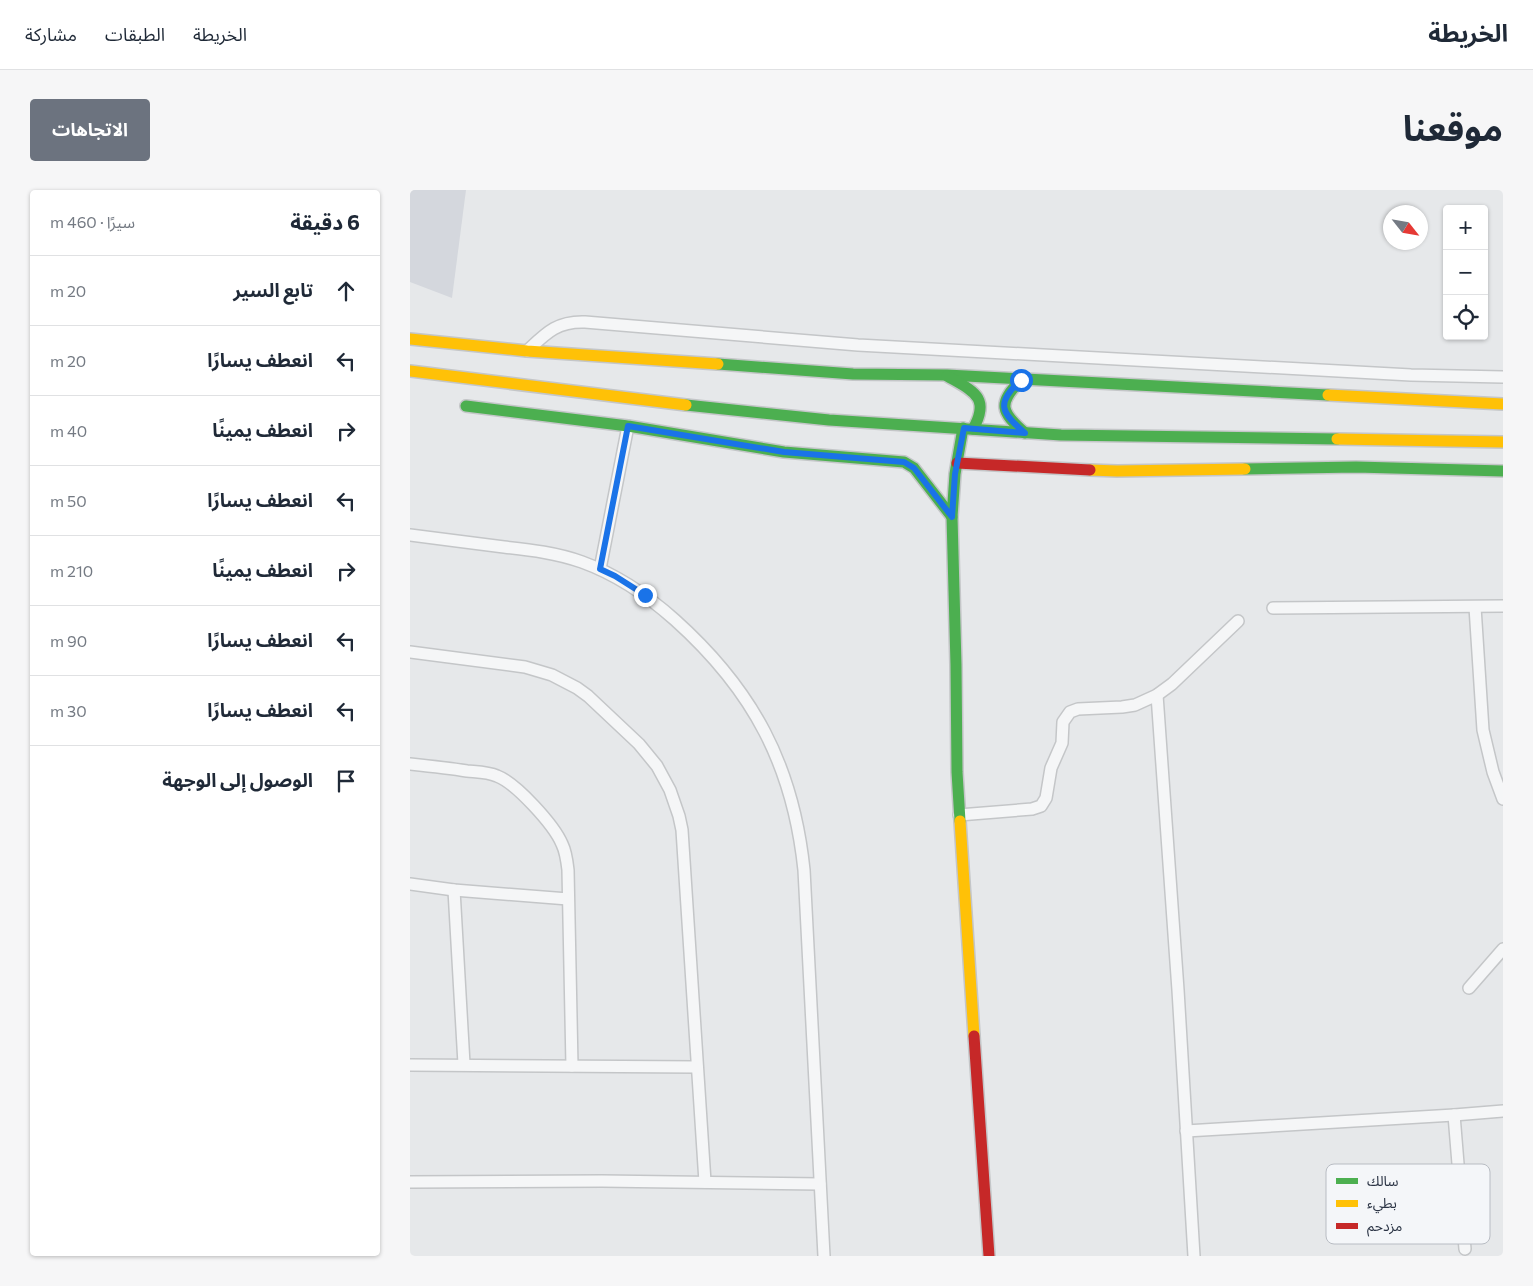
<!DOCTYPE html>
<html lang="ar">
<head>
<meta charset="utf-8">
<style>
  :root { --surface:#fff; --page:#f6f6f7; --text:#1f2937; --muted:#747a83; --line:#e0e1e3; --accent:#6c737f }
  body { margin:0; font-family:Commissioner,"Noto Sans Arabic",sans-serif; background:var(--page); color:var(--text); direction:rtl }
  .controls { position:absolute; right:15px; top:15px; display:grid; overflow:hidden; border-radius:5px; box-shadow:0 1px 4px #0004 }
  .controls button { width:45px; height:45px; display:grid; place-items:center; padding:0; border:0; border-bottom:1px solid var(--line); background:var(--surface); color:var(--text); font:25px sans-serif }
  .compass { position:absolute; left:973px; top:15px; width:45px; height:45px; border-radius:50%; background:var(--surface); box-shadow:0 1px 4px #0004; rotate:121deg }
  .stop { position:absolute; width:15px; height:15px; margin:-11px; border:4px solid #1a73e8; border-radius:50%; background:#fff }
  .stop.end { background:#1a73e8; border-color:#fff; box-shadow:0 1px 5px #0008 }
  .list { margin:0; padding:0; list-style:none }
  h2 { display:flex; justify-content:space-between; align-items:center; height:65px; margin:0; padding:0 20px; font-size:21px }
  h2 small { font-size:16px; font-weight:400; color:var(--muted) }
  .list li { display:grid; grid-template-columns:32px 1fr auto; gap:15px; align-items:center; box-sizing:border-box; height:70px; padding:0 20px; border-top:1px solid var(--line) }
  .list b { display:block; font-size:19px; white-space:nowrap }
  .list em { font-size:16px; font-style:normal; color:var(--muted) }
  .icon { flex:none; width:28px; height:28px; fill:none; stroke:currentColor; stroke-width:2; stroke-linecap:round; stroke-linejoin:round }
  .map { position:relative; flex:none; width:1093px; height:1066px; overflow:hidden; direction:ltr; border-radius:5px }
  header { display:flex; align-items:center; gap:30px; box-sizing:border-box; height:70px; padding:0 25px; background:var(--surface); border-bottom:1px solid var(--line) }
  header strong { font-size:24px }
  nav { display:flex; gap:28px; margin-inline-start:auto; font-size:18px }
  .intro { display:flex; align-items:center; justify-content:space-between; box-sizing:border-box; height:120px; padding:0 30px }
  h1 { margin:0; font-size:35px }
  .button { padding:12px 22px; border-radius:5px; background:var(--accent); color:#fff; font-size:18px; font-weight:700 }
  main { display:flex; gap:30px; padding:0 30px }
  aside { flex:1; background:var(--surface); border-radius:5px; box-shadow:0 1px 4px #0004 }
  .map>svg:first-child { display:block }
  .built { fill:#d4d7dd }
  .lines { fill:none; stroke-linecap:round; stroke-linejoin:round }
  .street-casing { stroke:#c4c6c8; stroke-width:14 }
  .fast-casing { stroke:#c4c6c8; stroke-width:14 }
  .slow-casing { stroke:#c4c6c8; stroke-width:14 }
  .jam-casing { stroke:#c4c6c8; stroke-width:14 }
  .street { stroke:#f5f6f7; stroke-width:11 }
  .fast { stroke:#4caf50; stroke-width:11 }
  .slow { stroke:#ffc107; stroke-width:11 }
  .jam { stroke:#c62828; stroke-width:11 }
  .route { stroke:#1a73e8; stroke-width:6 }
  .key { fill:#f4f6f9; stroke:#b8bcc3; stroke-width:1 }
  .key-label { font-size:14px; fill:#2b3445 }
</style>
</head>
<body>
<header>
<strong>الخريطة</strong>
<nav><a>الخريطة</a><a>الطبقات</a><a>مشاركة</a></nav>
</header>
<div class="intro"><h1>موقعنا</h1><a class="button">الاتجاهات</a></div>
<main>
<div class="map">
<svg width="1093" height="1066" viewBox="0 0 1093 1066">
  <rect width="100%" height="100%" fill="#e6e8ea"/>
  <polygon class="built" points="0,0 56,0 42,108 0,92"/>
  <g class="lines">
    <g class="street-casing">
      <g id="street">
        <path d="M117 161C136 143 147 131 175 132L448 155 1001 185 1093 187"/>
        <path d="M0 345C31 349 63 353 94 357 121 360 147 363 172 372 208 385 237 405 265 430 343 500 383 575 394 680L414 1066"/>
        <polyline points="190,379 218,236"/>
        <polyline points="1065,417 1073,540 1083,582 1093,609"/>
        <polyline points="863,418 1093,416"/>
        <polyline points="0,462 115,477 142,485 167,498 178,506 229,554 247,576 260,600 269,626 272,640 295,992"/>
        <polyline points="747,505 768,800 784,1066"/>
        <path d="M0 574C19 576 38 578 57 581 67 582 78 582 87 586 106 593 144 635 152 654 156 662 157 671 158 680L162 876"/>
        <polyline points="549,625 622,619 631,616 636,608 641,578 652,553 653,532 660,522 668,519 712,517 725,515 747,505 762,494 828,431"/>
        <polyline points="0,694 44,700 158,709"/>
        <polyline points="44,700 54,874"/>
        <polyline points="1059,798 1093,759"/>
        <polyline points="0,875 287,877"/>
        <polyline points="1044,925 1055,1059"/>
        <polyline points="776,941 1044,925 1093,921"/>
        <polyline points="0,992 192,991 410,994"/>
      </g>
    </g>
    <g class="fast-casing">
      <g id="fast">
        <polyline points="308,174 443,184 537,185 918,205"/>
        <path d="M537 186C563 201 581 207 563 239"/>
        <path d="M611 190C587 214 591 222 615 243"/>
        <polyline points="276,215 419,230 651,245 927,249"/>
        <polyline points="56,216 218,236 374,262 494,272 504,278 542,327"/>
        <polyline points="835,279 946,277 1093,281"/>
        <polyline points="550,631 547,582 546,475 542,327 545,284 553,238"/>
      </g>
    </g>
    <g class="slow-casing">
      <g id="slow">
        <polyline points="0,149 117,161 308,174"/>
        <polyline points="0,181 276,215"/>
        <polyline points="918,205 1093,214"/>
        <polyline points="927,249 1093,252"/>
        <polyline points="680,280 707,281 835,279"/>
        <polyline points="550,631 564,846"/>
      </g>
    </g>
    <g class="jam-casing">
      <g id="jam">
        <polyline points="547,273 680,280"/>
        <polyline points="564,846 579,1066"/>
      </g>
    </g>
    <use href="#street" class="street"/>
    <use href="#fast" class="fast"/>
    <use href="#slow" class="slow"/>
    <use href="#jam" class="jam"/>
  </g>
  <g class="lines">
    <path class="route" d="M235 405 205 386 190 379 218 236 374 262 494 272 504 278 542 327 545 284 554 238 615 243C590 222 586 213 611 190"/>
  </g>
  <rect x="916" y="974" width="164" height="80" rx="8" class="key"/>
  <rect x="926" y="988" width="22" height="6" fill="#4caf50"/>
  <rect x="926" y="1010" width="22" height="7" fill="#ffc107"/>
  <rect x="926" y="1033" width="22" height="6" fill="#c62828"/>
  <g class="key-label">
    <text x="957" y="996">سالك</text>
    <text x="957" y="1018">بطيء</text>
    <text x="957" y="1041">مزدحم</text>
  </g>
</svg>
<div class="controls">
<button>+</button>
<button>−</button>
<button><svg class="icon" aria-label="locate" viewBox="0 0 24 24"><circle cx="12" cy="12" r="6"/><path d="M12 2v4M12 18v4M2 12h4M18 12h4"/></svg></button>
</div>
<svg class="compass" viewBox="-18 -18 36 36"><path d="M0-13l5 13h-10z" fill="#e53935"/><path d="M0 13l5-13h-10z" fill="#747a83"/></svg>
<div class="stop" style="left:611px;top:190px"></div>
<div class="stop end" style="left:235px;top:405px"></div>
</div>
<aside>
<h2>6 دقيقة<small>سيرًا · 460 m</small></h2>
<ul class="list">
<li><svg class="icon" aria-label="ahead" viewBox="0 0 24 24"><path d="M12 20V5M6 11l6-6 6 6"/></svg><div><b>تابع السير</b></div><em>20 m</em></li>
<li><svg class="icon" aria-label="left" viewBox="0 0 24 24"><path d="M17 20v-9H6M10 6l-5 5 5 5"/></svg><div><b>انعطف يسارًا</b></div><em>20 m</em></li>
<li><svg class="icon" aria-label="right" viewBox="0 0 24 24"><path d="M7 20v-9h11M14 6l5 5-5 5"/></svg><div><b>انعطف يمينًا</b></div><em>40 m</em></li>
<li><svg class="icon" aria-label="left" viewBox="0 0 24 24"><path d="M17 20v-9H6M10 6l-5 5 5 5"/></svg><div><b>انعطف يسارًا</b></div><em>50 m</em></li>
<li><svg class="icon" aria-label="right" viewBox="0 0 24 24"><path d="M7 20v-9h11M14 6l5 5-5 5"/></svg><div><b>انعطف يمينًا</b></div><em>210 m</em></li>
<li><svg class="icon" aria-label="left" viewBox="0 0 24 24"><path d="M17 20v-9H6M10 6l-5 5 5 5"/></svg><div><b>انعطف يسارًا</b></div><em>90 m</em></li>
<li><svg class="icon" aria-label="left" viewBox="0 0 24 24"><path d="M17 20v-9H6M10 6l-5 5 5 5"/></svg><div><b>انعطف يسارًا</b></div><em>30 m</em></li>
<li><svg class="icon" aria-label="arrive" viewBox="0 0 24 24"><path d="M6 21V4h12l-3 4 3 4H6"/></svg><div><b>الوصول إلى الوجهة</b></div></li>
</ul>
</aside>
</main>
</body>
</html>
